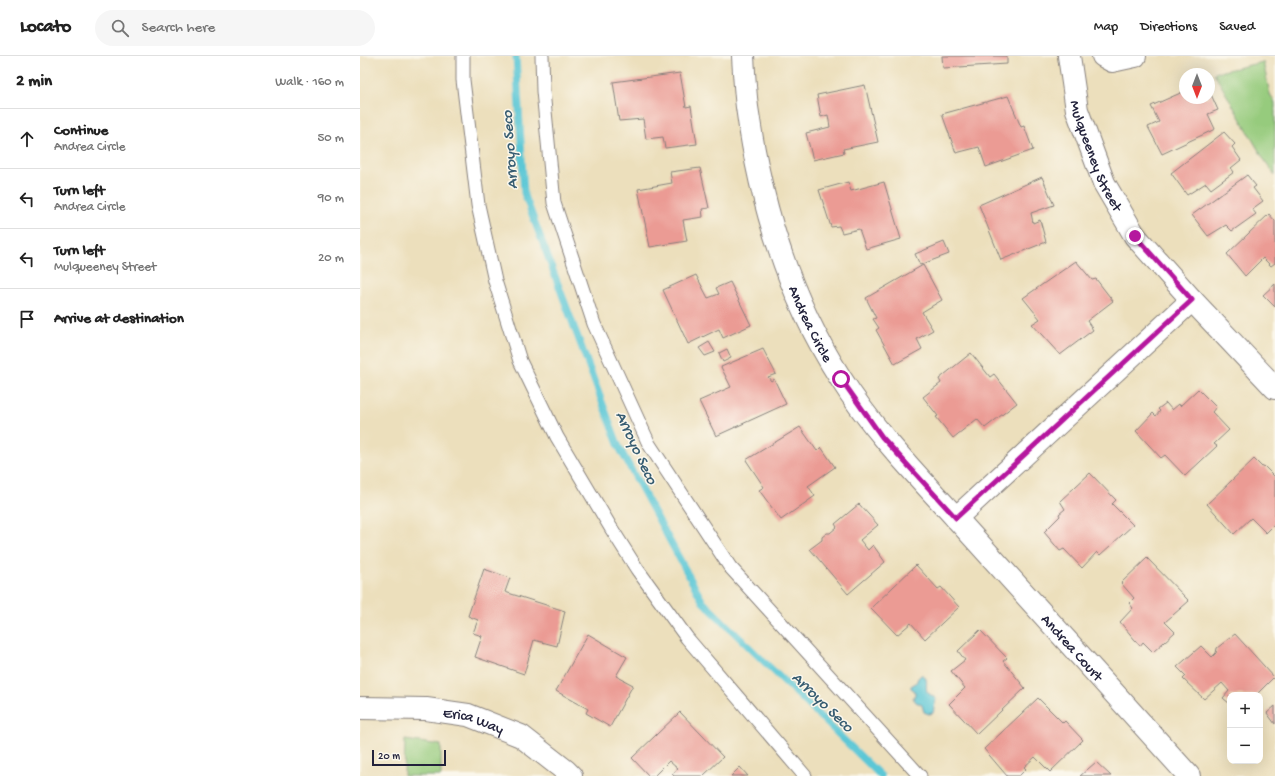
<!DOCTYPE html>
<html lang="en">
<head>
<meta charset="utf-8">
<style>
  :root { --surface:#fff; --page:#f6f6f6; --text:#222; --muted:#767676; --line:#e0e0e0 }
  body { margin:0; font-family:"Gochi Hand",sans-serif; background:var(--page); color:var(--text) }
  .controls { position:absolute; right:12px; bottom:12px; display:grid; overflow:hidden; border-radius:8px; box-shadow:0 4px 16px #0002 }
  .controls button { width:36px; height:36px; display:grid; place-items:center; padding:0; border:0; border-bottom:1px solid var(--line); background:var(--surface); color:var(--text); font:20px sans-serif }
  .compass { position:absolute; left:819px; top:12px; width:36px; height:36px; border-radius:50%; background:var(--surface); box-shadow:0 4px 16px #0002; rotate:180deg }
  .scale { position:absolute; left:12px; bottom:10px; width:74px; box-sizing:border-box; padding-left:4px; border:2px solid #22223b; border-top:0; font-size:11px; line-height:14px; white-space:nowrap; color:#22223b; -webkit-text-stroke:3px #fbf7ec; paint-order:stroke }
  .stop { position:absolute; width:12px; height:12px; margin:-9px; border:3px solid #b5179e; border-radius:50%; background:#fff }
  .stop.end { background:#b5179e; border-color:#fff; box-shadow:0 1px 4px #0008 }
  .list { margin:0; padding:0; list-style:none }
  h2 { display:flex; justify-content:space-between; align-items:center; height:52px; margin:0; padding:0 16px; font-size:17px }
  h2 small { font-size:13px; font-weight:400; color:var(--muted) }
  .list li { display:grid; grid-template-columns:26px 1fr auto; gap:12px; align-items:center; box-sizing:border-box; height:60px; padding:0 16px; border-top:1px solid var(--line) }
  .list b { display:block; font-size:15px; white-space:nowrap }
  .list p { margin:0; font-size:13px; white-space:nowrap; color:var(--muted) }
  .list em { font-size:13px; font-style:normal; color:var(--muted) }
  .icon { flex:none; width:22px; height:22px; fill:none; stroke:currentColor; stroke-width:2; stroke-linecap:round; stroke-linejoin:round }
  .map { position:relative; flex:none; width:915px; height:720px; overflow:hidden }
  header { display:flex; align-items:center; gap:24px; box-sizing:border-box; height:56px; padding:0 20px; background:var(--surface); border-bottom:1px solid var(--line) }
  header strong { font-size:19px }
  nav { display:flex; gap:22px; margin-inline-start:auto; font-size:14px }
  .search { width:280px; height:36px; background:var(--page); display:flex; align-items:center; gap:10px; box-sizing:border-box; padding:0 14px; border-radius:22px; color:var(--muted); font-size:15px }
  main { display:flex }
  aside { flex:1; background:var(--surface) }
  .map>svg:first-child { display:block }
  .green { fill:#96cb7d; stroke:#5c765c }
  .water { fill:#5cc7d6; stroke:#3f7488 }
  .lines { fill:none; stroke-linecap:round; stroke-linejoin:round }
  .stream { stroke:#5cc7d6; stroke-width:7 }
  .building { fill:#eb9b94 }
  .service-casing { stroke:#87807c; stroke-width:15 }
  .minor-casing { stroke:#87807c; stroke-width:24 }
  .service { stroke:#fff; stroke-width:13 }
  .minor { stroke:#fff; stroke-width:22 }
  .route { stroke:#b5179e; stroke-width:5 }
  .labels { text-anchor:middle; stroke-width:3; stroke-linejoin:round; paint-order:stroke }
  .street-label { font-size:15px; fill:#22223b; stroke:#fbf7ec }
  .water-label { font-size:16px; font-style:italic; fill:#365c71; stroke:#fbf7ec }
</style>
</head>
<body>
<header>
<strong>Locato</strong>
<div class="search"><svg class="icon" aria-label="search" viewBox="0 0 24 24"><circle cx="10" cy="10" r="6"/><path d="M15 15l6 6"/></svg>Search here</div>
<nav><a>Map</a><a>Directions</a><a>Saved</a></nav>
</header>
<main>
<aside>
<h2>2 min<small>Walk · 160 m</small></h2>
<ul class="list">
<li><svg class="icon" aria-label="ahead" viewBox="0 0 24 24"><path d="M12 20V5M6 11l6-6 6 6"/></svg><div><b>Continue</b><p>Andrea Circle</p></div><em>50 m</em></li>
<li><svg class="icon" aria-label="left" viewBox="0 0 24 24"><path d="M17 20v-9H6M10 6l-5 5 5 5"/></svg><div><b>Turn left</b><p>Andrea Circle</p></div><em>90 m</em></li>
<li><svg class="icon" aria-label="left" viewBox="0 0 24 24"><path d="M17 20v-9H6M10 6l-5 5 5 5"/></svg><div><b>Turn left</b><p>Mulqueeney Street</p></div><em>20 m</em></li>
<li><svg class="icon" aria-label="arrive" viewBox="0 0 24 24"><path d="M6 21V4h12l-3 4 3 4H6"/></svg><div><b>Arrive at destination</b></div></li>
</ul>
</aside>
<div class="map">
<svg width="915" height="720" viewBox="0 0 915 720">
  <rect width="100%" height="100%" fill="#fbf7ec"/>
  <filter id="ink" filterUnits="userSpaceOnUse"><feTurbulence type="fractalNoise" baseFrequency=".025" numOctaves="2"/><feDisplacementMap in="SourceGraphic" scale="8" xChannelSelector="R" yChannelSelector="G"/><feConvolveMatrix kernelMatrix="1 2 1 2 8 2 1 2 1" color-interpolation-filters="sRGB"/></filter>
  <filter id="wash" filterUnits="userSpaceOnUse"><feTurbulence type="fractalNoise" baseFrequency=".012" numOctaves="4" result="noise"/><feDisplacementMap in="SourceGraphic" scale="16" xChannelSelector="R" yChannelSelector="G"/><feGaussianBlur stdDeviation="0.9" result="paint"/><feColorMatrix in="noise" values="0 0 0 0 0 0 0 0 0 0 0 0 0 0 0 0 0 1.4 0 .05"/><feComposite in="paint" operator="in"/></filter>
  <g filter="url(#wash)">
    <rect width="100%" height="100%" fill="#ecdfbc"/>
    <g class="green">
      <polygon points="903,6 910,38 915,47 915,119 903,102 854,17"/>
      <polygon points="45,684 81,689 81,720 44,720"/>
    </g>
    <path class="water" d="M561 619H563C569 624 565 629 567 636L576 643 573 657 569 658 564 656 562 649 556 646 553 642C555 639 556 637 554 634L551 632V630L556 627 558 622Z"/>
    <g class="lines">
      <polyline class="stream" points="156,0 164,137 259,391 343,546 521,720"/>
    </g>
    <g id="blocks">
      <g class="building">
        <polygon points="582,0 647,0 647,8 583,12"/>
        <polygon points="320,17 326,51 331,50 337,88 305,92 303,81 286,83 283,63 259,65 253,26"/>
        <polygon points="505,29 518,86 483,93 484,97 453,104 446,77 470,71 468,59 461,61 457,39"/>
        <polygon points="849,34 858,54 848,58 855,73 802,98 788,71 799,66 791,50 825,35 825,42 849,42"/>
        <polygon points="648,40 661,71 664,70 673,94 626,111 619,91 596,97 582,58"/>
        <polygon points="864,76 875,88 872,91 881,104 871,112 874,116 851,133 846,127 827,139 811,117"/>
        <polygon points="340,112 349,152 342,153 343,161 323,164 327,185 290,191 278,133 312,127 310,116"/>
        <polygon points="887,119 896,130 893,132 903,145 892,153 896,158 872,175 866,169 848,180 832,159"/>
        <polygon points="682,121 694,149 671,157 673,167 680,164 686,186 641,204 619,149"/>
        <polygon points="488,126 491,135 524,126 541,183 506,193 499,173 482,177 479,170 471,171 459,134"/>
        <polygon points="909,158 915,165 915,207 911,210 903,202 885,220 867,198"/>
        <polygon points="584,186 589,198 560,209 555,198"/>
        <polygon points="716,205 732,224 736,223 753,245 727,265 733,274 700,299 672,268 680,263 663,242"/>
        <polygon points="563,209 582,244 562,256 573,274 557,283 562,293 535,308 516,274 519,272 513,263 516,262 506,242"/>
        <polygon points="336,219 348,242 359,238 356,232 370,226 391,269 363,282 359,273 328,288 303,234"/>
        <polygon points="915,228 915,251 903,239"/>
        <polygon points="349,286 355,296 345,300 339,292"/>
        <polygon points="367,293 371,302 363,306 359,297"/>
        <polygon points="403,293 416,318 408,321 411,325 414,323 426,348 356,380 339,345 371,331 361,311"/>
        <polygon points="611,297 630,321 634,318 657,347 625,372 617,363 593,382 576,361 578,360 563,341 581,327 579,323"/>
        <polygon points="838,333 856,351 852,356 869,374 854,388 857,390 825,420 805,399 801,402 776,375 793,357 796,360 800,355 798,353 806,347 812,354 819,348 820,350"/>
        <polygon points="440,371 457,395 461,391 475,411 448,430 455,440 421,464 399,434 404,431 386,404"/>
        <polygon points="894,403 902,411 904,410 915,421 915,468 906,477 891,462 874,478 847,448"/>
        <polygon points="730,417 756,444 752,448 773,469 740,499 737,496 722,512 704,493 700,495 684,476 700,460 699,458 705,453 700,445"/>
        <polygon points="499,448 518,469 500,484 508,494 513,489 525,506 488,538 450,493 462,484 462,481 467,477 470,477 477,471 475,468"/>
        <polygon points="787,502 829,545 805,566 815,576 793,596 783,586 780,590 760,566 773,552 769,547 774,542 761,527"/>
        <polygon points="556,509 578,533 581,531 599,551 565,583 551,567 537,579 511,552"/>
        <polygon points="124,513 150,522 145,536 205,555 197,590 174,584 164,618 115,601 122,580 113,577 118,564 108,560"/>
        <polygon points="620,574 647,602 643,605 665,632 617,678 589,648 605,632 591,615 605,604 598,595"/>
        <polygon points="228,578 267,601 256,620 273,629 250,671 226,657 228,653 196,635"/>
        <polygon points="875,578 914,621 896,639 870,639 870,648 863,642 869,635 862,627 844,643 823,623 826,620 817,611 841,590 852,601 856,597 857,592"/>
        <polygon points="678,642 703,667 705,665 723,684 690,716 675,701 664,711 666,713 659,720 647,720 624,693"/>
        <polygon points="915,650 915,668 907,657"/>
        <polygon points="320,656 363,701 343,720 314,720 312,718 318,713 309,705 294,720 289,720 272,702"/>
        <polygon points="736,706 751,720 720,720"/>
        <polygon points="380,711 388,720 371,720"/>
      </g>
    </g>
  </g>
  <g filter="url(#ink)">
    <use href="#blocks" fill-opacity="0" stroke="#87807c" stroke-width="1"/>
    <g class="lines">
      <g class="service-casing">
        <g id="service">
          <polyline points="103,0 103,24 118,149 135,225 160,305 197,381 251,472 277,513 327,582 445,720"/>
          <polyline points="182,0 183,35 194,147 234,268 289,388 370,511 560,720"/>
        </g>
      </g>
      <g class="minor-casing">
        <g id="minor">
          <path id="s1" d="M383 0C384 17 385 34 387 51 400 146 429 242 481 323 513 374 556 418 596 462L832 244"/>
          <path id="s2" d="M709 0 717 54 744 127 775 180 832 244 915 332"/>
          <polyline points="743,0 752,5 775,0"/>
          <path id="s3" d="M596 462 829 720"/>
          <path id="s4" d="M0 652 66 653 108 659 161 680 206 715 211 720"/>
        </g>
      </g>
      <use href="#service" class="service"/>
      <use href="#minor" class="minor"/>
    </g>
  </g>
  <g class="lines" filter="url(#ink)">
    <polyline class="route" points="481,323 522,381 596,462 832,244 775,180"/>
  </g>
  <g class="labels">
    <g class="street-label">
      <text dy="5" stroke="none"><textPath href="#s2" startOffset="104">Mulqueeney Street</textPath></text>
      <text dy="5" stroke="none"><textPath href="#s1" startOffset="278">Andrea Circle</textPath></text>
      <text dy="5" stroke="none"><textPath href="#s3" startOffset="174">Andrea Court</textPath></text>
      <text dy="5" stroke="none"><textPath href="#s4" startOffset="115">Erica Way</textPath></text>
    </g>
    <g class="water-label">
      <text transform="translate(148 94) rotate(-94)" y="6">Arroyo Seco</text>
      <text transform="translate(278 391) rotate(65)" y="6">Arroyo Seco</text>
      <text transform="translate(464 645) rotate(44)" y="6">Arroyo Seco</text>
    </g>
  </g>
</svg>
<div class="controls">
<button>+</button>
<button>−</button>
</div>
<svg class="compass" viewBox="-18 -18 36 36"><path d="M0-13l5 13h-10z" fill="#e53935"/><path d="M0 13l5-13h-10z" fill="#767676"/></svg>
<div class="scale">20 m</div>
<div class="stop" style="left:481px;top:323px"></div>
<div class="stop end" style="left:775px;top:180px"></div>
</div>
</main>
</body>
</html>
